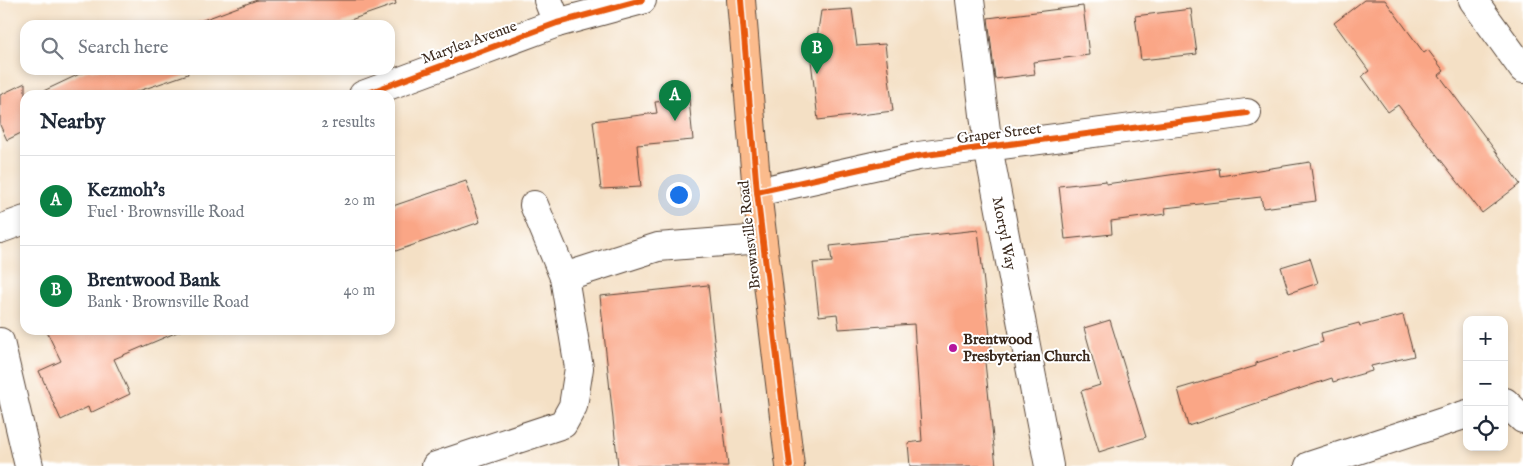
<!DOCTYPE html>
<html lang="en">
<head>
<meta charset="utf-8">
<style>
  :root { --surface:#fff; --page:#f6f6f7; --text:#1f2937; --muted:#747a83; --line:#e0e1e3; --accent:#0b8043 }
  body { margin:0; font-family:"IM FELL English",serif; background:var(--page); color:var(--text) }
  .controls { position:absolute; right:15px; bottom:15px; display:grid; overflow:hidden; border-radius:10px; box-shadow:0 2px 8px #0003 }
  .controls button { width:45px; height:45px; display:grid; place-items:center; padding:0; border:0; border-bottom:1px solid var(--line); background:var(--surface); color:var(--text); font:25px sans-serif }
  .you { position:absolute; left:678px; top:194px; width:18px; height:18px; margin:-12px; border:4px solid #fff; border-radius:50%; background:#1a73e8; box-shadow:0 0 0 8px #1a73e833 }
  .badge { display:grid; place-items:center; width:32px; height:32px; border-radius:50%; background:var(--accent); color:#fff; font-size:16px; font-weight:700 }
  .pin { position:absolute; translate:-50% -41px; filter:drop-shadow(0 1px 2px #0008) }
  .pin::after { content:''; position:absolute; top:26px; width:18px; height:15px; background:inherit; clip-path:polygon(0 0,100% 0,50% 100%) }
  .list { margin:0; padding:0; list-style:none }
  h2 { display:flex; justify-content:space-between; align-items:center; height:65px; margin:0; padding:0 20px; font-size:21px }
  h2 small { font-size:16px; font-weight:400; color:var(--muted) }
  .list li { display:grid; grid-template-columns:32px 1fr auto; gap:15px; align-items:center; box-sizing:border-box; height:90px; padding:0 20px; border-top:1px solid var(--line) }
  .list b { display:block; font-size:19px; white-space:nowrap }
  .list p { margin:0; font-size:16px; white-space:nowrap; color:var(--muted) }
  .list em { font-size:16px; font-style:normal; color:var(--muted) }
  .icon { flex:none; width:28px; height:28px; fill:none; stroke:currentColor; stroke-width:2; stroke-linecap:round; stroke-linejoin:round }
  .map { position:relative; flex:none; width:1523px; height:466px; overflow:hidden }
  .search { position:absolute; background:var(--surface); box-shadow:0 2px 8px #0003; left:20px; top:20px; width:375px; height:55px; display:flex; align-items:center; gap:12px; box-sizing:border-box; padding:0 18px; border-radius:15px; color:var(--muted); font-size:19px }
  .panel { position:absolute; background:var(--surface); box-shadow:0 2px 8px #0003; left:20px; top:90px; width:375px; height:245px; border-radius:15px }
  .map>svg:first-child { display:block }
  .building { fill:#faa686 }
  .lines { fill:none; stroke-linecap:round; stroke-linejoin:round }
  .minor-casing { stroke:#574537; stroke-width:30 }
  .major-casing { stroke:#574537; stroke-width:30 }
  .minor { stroke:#fff; stroke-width:28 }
  .major { stroke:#fbbb8c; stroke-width:28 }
  .cycleway-casing { stroke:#fff; stroke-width:9 }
  .cycleway { stroke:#e8590c; stroke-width:6 }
  .poi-dot { fill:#b5179e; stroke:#fff; stroke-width:2 }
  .labels { text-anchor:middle; stroke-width:4; stroke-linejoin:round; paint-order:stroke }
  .street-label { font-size:15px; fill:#3b2a1e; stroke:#fff }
  .poi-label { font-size:15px; font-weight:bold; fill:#3b2a1e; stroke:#fff; text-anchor:start }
</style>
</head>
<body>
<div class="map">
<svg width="1523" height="466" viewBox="0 0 1523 466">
  <rect width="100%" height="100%" fill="#fff"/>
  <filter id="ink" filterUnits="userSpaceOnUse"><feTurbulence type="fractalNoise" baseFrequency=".02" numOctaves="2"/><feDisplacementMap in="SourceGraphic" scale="10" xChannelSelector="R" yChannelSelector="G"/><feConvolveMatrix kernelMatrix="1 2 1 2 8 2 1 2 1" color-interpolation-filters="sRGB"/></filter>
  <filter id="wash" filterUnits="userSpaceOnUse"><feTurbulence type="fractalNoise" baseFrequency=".0096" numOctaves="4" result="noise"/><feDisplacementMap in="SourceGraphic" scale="20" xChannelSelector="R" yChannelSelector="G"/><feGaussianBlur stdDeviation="1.12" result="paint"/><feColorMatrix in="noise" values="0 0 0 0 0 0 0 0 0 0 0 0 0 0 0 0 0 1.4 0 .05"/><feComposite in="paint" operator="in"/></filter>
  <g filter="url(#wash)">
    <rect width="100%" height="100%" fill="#f4e0c5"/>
    <g id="blocks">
      <g class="building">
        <polygon points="257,0 395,0 396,4 336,25 195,25 195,23"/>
        <polygon points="1364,0 1385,0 1424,53 1428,50 1444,71 1439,75 1520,184 1482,213 1398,105 1388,112 1362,76 1369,71 1334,23"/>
        <polygon points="1083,6 1089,55 1033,62 1035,74 995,79 988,18"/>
        <polygon points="852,9 857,46 885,44 893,111 818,120 810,52 815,51 821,11"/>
        <polygon points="1191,9 1197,54 1141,60 1135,16"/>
        <polygon points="88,70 187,70 188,74 127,95 35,95"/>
        <polygon points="25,83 25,131 7,140 0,125 0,95"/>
        <polygon points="689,99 693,140 637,145 641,187 601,189 593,121 657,113 655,102"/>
        <polygon points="1310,162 1316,201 1263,208 1261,197 1165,208 1166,214 1111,221 1112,234 1065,239 1059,186 1106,181 1106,184 1219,168 1220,176"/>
        <polygon points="466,181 480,222 390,253 390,207"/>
        <polygon points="978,230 991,345 991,362 985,362 996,466 910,466 908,443 922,441 914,324 839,329 837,314 819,316 813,263 832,262 830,246"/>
        <polygon points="1310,258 1318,283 1289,293 1281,267"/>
        <polygon points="708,285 728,466 618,466 600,296"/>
        <polygon points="1403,315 1414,356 1371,366 1372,371 1333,382 1332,378 1188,426 1178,389 1256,366 1256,363 1323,342 1321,333 1359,323 1360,326"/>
        <polygon points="1110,320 1146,437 1099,452 1081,391 1100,385 1084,328"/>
        <polygon points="46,330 182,330 114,359 130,394 90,413 88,407 61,420 39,371 61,361"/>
      </g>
    </g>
  </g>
  <g filter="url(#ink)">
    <use href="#blocks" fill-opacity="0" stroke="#574537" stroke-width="1"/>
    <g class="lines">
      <g class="minor-casing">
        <g id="minor">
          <polyline points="548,0 557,23"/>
          <path id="s1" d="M970 0 988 147 1049 466"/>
          <polyline points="1473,0 1523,69"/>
          <polyline points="363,95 557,23 642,0"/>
          <polyline points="757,192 918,156 1247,113"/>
          <polyline points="0,229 25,220"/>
          <polyline points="564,277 658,247 762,239"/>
          <polyline points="0,342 29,466"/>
          <polyline points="1505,402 1523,419"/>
          <polyline points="436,466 563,424 573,406 579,368 564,277 534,205"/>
          <polyline points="1309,466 1467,414"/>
        </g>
      </g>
      <g class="major-casing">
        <polyline id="major" points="741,0 757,192 790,466"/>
      </g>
      <use href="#minor" class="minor"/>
      <use href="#major" class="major"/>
      <g class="cycleway-casing">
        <g id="cycleway">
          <polyline points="741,0 757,192 790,466"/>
          <polyline points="363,95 557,23 642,0"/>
          <polyline points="757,192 918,156 1247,113"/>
        </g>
      </g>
      <use href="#cycleway" class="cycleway"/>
    </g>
  </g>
  <circle class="poi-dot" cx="953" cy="348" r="5"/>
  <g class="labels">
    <g class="street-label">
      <text transform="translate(469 42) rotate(-20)" y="5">Marylea Avenue</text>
      <text transform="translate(999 133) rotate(-7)" y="5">Graper Street</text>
      <text dy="5" stroke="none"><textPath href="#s1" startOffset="236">Mortyl Way</textPath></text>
      <text transform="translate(749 235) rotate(-96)" y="5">Brownsville Road</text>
    </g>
    <g class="poi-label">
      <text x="963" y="344">Brentwood<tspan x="963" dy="17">Presbyterian Church</tspan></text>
    </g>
  </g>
</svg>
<div class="controls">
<button>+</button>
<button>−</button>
<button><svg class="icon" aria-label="locate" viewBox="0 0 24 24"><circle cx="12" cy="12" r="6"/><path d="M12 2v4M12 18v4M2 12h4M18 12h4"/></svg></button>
</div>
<div class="you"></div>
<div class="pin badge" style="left:675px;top:121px">A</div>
<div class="pin badge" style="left:817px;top:74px">B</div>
<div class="search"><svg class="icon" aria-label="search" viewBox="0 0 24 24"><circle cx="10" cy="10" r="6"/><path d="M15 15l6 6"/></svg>Search here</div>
<section class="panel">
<h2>Nearby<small>2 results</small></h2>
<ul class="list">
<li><span class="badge">A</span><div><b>Kezmoh's</b><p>Fuel · Brownsville Road</p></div><em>20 m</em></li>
<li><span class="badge">B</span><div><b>Brentwood Bank</b><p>Bank · Brownsville Road</p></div><em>40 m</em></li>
</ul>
</section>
</div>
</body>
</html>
